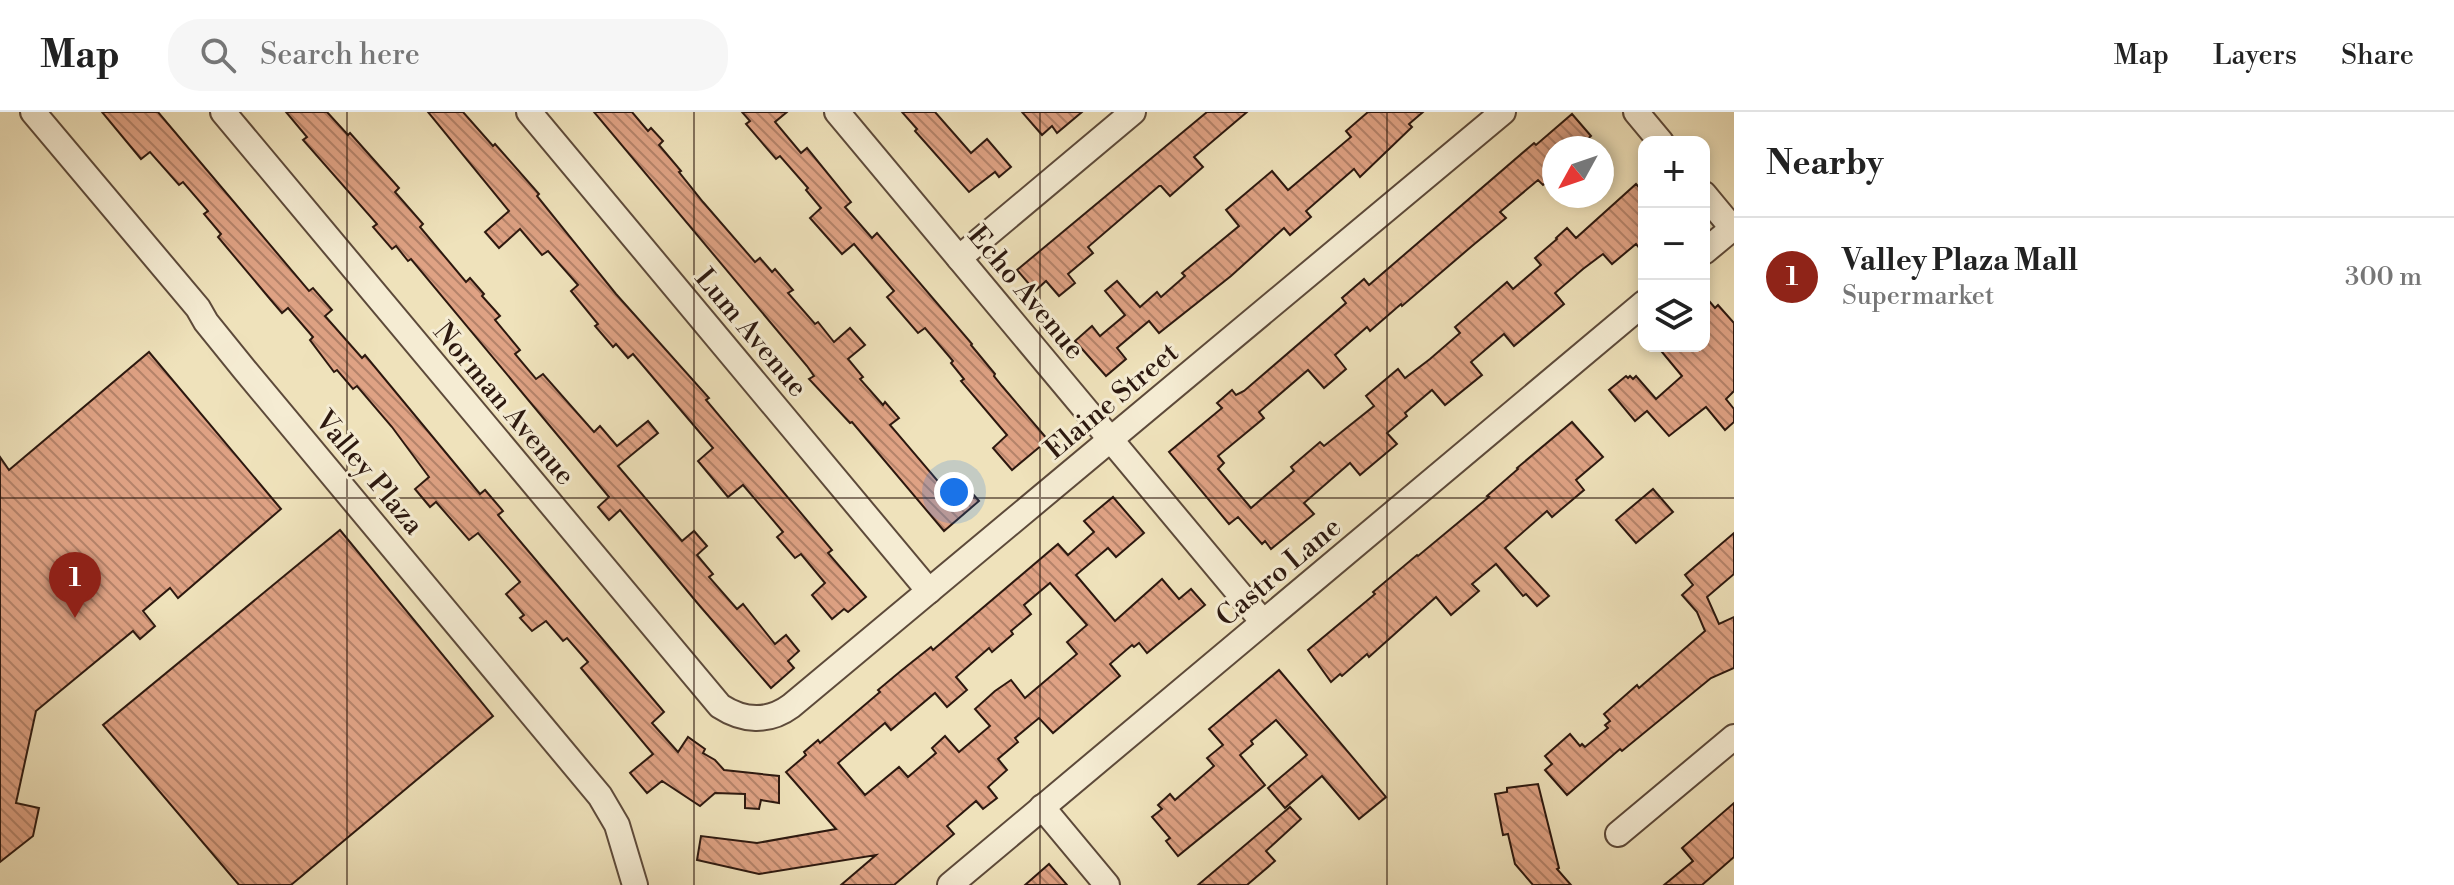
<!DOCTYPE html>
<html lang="en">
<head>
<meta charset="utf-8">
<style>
  :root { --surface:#fff; --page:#f6f6f6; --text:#222; --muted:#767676; --line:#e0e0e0; --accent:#8f2418 }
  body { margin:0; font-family:"Libre Bodoni",serif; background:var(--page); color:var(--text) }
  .controls { position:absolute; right:24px; top:24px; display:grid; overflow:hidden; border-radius:16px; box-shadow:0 4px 12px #0003 }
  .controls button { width:72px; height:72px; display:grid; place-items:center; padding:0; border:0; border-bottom:2px solid var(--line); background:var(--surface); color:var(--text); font:40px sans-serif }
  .compass { position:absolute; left:1542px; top:24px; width:72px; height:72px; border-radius:50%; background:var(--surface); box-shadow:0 4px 12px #0003; rotate:230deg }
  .you { position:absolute; left:954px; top:380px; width:28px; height:28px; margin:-20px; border:6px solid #fff; border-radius:50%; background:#1a73e8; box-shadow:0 0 0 12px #1a73e833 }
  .badge { display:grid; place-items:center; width:52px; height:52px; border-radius:50%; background:var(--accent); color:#fff; font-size:26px; font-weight:700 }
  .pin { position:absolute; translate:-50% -66px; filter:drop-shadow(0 2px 4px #0008) }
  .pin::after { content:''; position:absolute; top:42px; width:28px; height:24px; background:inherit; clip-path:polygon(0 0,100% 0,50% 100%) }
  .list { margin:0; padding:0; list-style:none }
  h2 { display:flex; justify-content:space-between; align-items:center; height:104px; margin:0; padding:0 32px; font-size:34px }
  h2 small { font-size:26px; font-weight:400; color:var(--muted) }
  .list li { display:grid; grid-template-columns:52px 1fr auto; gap:24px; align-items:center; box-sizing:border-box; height:120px; padding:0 32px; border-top:2px solid var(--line) }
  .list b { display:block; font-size:30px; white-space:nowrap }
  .list p { margin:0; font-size:26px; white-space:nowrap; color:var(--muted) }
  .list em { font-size:26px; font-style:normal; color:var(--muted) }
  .icon { flex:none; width:44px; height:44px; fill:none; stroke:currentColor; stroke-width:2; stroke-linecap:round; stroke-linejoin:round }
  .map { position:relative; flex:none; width:1734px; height:773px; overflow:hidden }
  header { display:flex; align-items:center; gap:48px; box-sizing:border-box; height:112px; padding:0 40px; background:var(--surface); border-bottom:2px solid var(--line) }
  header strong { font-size:38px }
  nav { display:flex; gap:44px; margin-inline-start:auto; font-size:28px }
  .search { width:560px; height:72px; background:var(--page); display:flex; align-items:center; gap:20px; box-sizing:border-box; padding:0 28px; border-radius:32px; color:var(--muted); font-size:30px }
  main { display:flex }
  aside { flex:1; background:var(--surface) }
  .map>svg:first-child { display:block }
  .building { fill:url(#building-back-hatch); stroke:#2c180f; stroke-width:2; fill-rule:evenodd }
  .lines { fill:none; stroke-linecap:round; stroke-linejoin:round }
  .minor-casing { stroke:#5d4a3a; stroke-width:28 }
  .minor { stroke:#f5ecd3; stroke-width:24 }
  .grid { fill:none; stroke:#2c180f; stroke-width:2; stroke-opacity:0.55 }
  .labels { text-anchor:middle; stroke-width:6; stroke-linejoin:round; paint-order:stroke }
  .street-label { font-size:28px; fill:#2c180f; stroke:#f5ecd3 }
</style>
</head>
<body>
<header>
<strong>Map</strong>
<div class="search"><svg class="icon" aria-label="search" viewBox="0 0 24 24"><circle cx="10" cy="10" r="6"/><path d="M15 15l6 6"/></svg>Search here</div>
<nav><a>Map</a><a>Layers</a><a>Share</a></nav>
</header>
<main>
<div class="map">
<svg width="1734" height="773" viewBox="0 0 1734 773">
  <defs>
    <pattern id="building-back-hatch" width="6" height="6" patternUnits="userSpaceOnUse" patternTransform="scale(2)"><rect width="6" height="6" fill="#dfa284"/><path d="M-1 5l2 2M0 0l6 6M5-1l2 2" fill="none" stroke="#b5836a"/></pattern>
  </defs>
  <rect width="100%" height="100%" fill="#efe2bb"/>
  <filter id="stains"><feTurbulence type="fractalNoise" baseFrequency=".0025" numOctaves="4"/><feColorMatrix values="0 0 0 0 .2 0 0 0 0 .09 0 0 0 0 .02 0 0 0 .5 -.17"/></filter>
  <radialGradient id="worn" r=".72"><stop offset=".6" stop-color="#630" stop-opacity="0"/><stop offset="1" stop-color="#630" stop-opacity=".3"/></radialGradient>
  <g class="building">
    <polygon points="102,0 158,0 309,179 313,176 332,198 325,204 362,246 365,243 480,382 485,378 503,399 498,403 664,600 652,611 678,640 688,625 705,637 703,641 715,648 724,658 779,664 779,691 761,688 759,697 745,696 745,682 715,681 700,694 662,669 647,681 630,661 653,642 581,556 588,550 567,526 563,529 546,509 532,519 520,506 524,503 506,482 520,470 478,421 469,428 436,390 430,395 415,377 429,365 392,315 357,274 353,277 337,258 334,260 310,228 313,225 288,196 282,201 270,187 218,125 221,122 204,102 208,99 183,70 179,73 150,40 141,47"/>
    <polygon points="286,0 327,0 348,23 350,21 399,76 395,80 423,112 420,115 466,170 470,166 484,182 482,184 500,204 495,208 520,238 515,242 536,267 543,262 594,320 600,314 617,334 648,309 658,321 618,354 682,429 694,419 707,434 697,443 713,462 709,465 737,497 743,492 775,532 786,523 799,539 788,549 794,556 771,576 699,493 620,398 609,408 598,395 609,385 411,147 408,149 396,134 392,137 373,115 377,112 303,28 307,25"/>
    <polygon points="428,0 463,0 493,34 495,32 539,82 537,84 616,182 709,286 706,288 832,438 828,441 866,485 848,500 844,497 832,507 812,483 825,471 801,442 795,446 777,425 783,420 743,373 728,385 698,349 713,336 633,242 628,246 616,232 613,235 595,214 598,212 571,179 578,173 548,139 542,143 520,117 499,136 485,120 509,99"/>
    <polygon points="594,0 632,0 648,19 651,16 663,29 659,33 681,59 679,60 703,90 755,150 760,146 772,160 775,157 793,178 788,181 815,212 818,210 834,230 850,216 865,233 848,247 863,265 860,267 883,293 885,290 899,306 890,313 947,380 950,378 953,382 964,372 979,389 944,419 852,310 850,311 809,267 814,264 807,254"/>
    <polygon points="742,0 787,0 775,10 801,41 807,36 851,90 845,95 872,126 877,121 972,232 971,233 995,262 994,264 1002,274 1048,328 1012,358 993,336 1007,323 961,269 964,267 951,251 953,249 925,216 918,221 887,185 894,179 854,132 842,142 810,106 821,96 806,78 808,76 780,44 776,47 746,12 750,9"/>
    <polygon points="902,0 935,0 971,41 987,27 1011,55 999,65 995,60 969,80 915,19 917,17"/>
    <polygon points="1022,0 1082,0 1057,21 1052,14 1042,23"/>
    <polygon points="1207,0 1247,0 1194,45 1203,55 1170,84 1161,74 1159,74 1088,135 1093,141 1068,162 1075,171 1059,184 1046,169 1035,179 1017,158"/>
    <polygon points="1368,0 1423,0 1409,12 1412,15 1360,65 1354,57 1306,99 1311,105 1290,123 1284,116 1231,164 1159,221 1149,209 1117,236 1126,247 1106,264 1075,229 1092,214 1100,224 1125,203 1105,179 1117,169 1140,195 1157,180 1161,185 1185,164 1182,161 1239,114 1226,98 1272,59 1288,78 1351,25 1346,19"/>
    <polygon points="1572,2 1591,24 1577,36 1554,36 1554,64 1543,73 1538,68 1500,100 1506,106 1472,134 1402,194 1401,192 1370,219 1367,215 1335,243 1346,257 1324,276 1308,258 1259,300 1264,306 1218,344 1224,351 1218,357 1251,396 1294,359 1291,355 1320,330 1324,334 1374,294 1366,284 1398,257 1405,266 1430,247 1460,221 1455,215 1507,170 1513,177 1541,153 1535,146 1557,127 1556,126 1567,116 1576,126 1636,72 1644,81 1644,142 1636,132 1612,152 1603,142 1583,157 1555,181 1564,192 1514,234 1504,222 1471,250 1482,263 1445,293 1432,278 1405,301 1407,304 1387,321 1397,332 1360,363 1350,351 1304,391 1314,402 1271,437 1265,429 1262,432 1238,405 1229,412 1169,340 1222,296 1217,291 1232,278 1236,283 1244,279 1346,191 1342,186 1364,167 1369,173 1534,31 1536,33"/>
    <polygon points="1704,183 1715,196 1718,193 1734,211 1734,279 1726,287 1734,297 1734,310 1725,318 1706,295 1669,324 1647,299 1635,309 1609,278 1626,264 1628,266 1630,264 1633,267 1636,264 1656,287 1682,264 1657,234 1704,234"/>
    <polygon points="149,240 281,397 178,486 170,476 143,499 155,514 140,527 133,519 36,599 16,691 39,696 33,724 0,750 0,345 9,358"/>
    <polygon points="1572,310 1603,345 1576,368 1584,378 1552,405 1547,399 1505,436 1549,484 1537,494 1526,482 1523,484 1496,452 1472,472 1479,479 1451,503 1436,485 1369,545 1367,542 1342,564 1340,562 1331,570 1308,538 1375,482 1373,480 1417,443 1418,444 1489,385 1487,384 1518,357 1517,356"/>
    <polygon points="1653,377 1673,400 1636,431 1616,408"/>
    <path d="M1113 385 1144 421 1116 445 1108 436 1076 463 1115 509 1162 467 1179 487 1191 477 1205 493 1147 541 1139 531 1134 535 1132 533 1110 552 1120 564 1053 621 1039 606 1015 626 1018 630 998 647 1007 658 988 675 997 686 983 697 976 689 947 714 954 722 894 773H841L876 743 759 762 697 748 701 724 757 731 836 717 786 660 806 643 804 640 818 628 820 631 880 580 878 578 902 558 931 535 933 538 1058 432 1068 443 1094 420 1084 409ZM1050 471 1087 513 1067 530 1077 542 1025 586 1011 568 995 579 975 597 990 614 959 640 945 624 932 636 936 641 908 665 899 655 865 683 838 651 885 611 891 618 935 581 947 595 967 578 956 565 989 536 992 540 1013 522 1011 519 1031 502 1024 493Z"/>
    <polygon points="340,418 493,604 291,773 239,773 103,613"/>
    <polygon points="1734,421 1734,462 1707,485 1719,512 1734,505 1734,556 1711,566 1622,639 1620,637 1567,683 1545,658 1552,652 1545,644 1570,622 1580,634 1582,632 1585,635 1608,616 1605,613 1610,609 1604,602 1637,573 1639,576 1705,519 1697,500 1682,483 1693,473 1685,463"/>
    <polygon points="1279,558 1386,685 1359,707 1322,664 1285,696 1268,676 1307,643 1276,608 1251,629 1253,632 1240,643 1265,673 1178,744 1166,729 1170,726 1152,705 1162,697 1158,693 1170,682 1175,688 1214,654 1207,646 1223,633 1209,617"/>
    <polygon points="1538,672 1559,756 1557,757 1571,773 1533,773 1515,752 1508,722 1503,723 1495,682 1507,680 1507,676"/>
    <polygon points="1734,691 1734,745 1702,773 1664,773 1693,749 1682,736"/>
    <polygon points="1290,695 1301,707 1266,739 1275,749 1247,773 1198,773"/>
    <polygon points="1049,752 1067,773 1025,773"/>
  </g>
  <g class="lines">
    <g class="minor-casing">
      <g id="minor">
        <polyline points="33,0 198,196 206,210 244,257 600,684 617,713 635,773"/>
        <path d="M223 0 720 594C743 609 768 611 791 594L1503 0"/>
        <polyline points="529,0 929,479"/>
        <polyline points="837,0 1263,510"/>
        <polyline points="1636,0 1661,30"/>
        <polyline points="1704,82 1734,118"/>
        <polyline points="1704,140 1733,116"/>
        <polyline points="959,146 1133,0"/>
        <polyline points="1042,695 1107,773"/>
        <polyline points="1618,722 1734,625"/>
        <polyline points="950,773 1644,191"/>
      </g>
    </g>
    <use href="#minor" class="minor"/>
  </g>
  <path class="grid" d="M347 0V773M694 0V773M1040 0V773M1387 0V773M0 386H1734"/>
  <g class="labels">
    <g class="street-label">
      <text transform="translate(1027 180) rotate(50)" y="10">Echo Avenue</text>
      <text transform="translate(752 220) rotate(50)" y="10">Lum Avenue</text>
      <text transform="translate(1111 288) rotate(-40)" y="10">Elaine Street</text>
      <text transform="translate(505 291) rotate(50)" y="10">Norman Avenue</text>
      <text transform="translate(370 360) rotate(50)" y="10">Valley Plaza</text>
      <text transform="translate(1278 459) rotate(-40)" y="10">Castro Lane</text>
    </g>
  </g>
  <rect width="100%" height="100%" filter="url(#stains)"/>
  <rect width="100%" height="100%" fill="url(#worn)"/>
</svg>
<div class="controls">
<button>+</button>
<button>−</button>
<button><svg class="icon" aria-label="layers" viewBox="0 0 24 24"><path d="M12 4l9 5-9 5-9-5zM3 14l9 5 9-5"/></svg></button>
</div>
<svg class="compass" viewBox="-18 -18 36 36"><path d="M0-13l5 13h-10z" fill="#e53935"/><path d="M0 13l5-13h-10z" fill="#767676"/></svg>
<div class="you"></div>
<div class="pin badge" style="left:75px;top:506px">1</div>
</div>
<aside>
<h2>Nearby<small></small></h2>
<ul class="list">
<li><span class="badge">1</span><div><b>Valley Plaza Mall</b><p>Supermarket</p></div><em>300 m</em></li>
</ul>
</aside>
</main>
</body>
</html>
